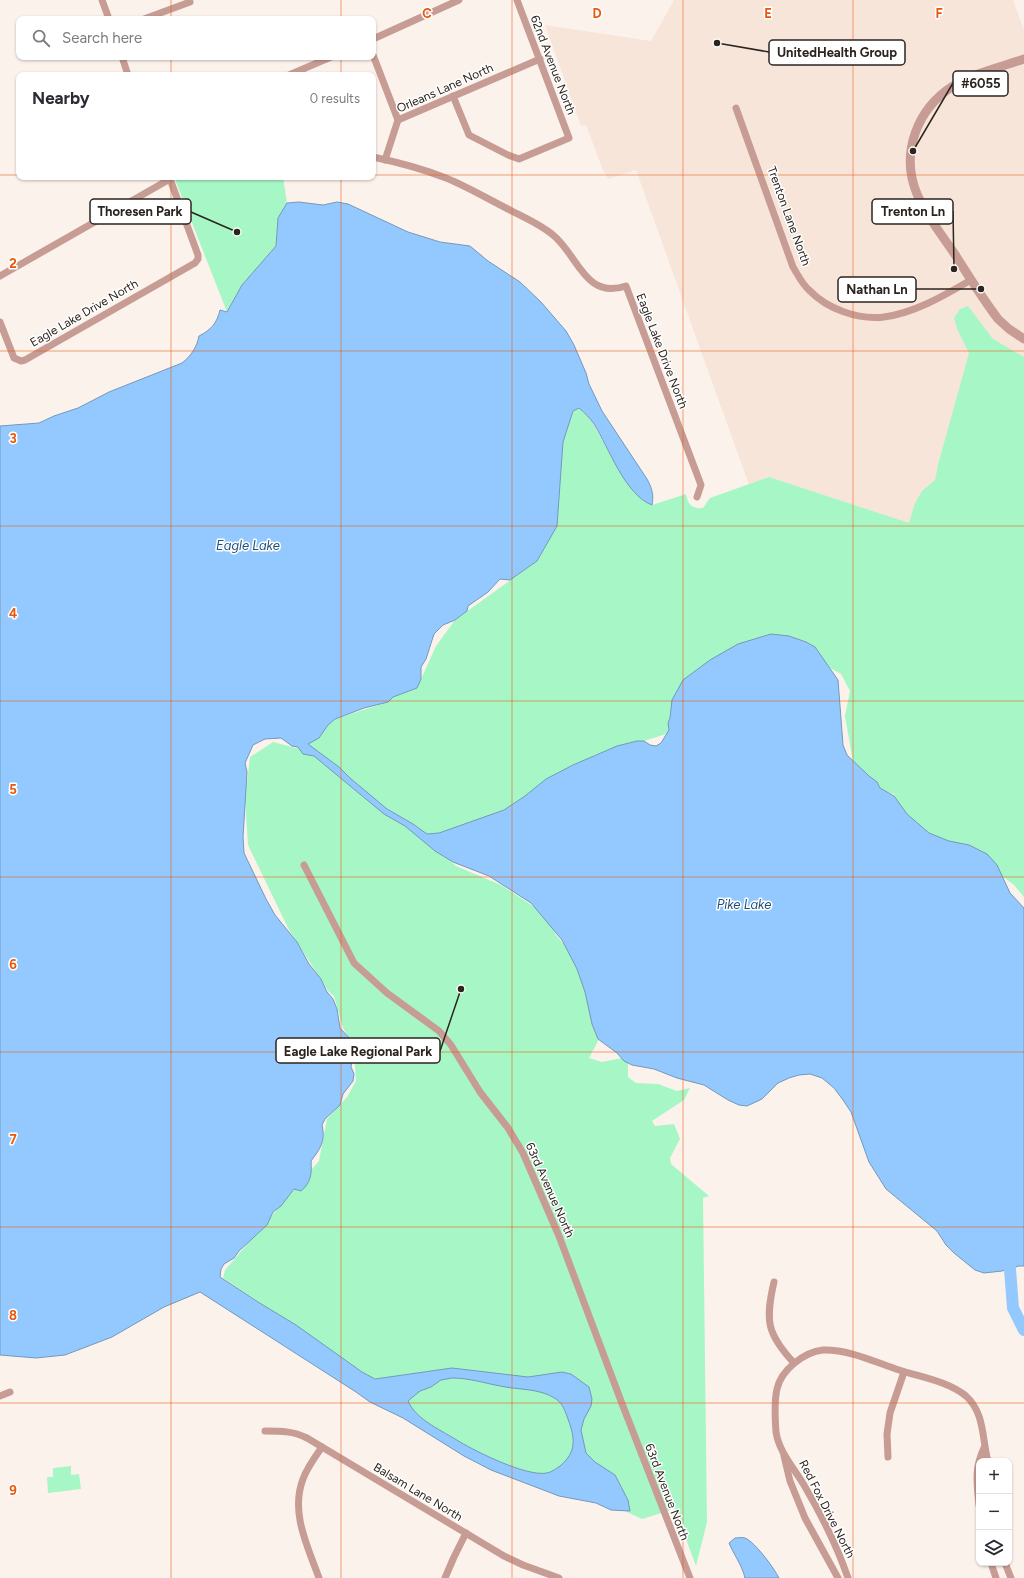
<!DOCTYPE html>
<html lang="en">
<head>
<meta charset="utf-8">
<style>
  :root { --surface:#fff; --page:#f2f2f3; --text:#2b2b33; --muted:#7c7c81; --line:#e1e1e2 }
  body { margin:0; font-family:Figtree,sans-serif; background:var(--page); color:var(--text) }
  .controls { position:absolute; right:12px; bottom:12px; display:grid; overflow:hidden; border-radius:8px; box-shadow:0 1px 3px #0004 }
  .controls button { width:36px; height:36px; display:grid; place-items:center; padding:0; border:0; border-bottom:1px solid var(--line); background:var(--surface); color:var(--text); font:20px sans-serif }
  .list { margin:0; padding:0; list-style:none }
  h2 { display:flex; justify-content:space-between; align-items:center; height:52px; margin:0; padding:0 16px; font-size:17px }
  h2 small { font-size:13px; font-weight:400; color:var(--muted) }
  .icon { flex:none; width:22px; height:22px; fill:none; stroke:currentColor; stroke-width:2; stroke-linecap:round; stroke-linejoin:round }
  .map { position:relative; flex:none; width:1024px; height:1578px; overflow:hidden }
  .search { position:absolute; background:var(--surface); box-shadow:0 1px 3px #0004; left:16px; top:16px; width:360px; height:44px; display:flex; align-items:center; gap:10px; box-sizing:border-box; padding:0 14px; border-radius:8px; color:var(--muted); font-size:15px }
  .panel { position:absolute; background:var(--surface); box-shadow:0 1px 3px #0004; left:16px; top:72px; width:360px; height:108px; border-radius:8px }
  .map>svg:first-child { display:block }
  .built { fill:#f8e5da }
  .green { fill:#a6f7c5 }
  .water { fill:#93c9fe; stroke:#7498bb; fill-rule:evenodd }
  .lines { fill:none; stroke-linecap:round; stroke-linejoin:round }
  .river { stroke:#93c9fe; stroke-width:12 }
  .minor { stroke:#c79c95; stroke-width:7 }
  .tertiary { stroke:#c79c95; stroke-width:9 }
  .grid { fill:none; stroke:#e8590c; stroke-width:1; stroke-opacity:0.55 }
  .labels { text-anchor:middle; stroke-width:3; stroke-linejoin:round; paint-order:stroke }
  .street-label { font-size:12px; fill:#2c241f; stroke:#fff }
  .water-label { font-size:13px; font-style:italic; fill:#1e4e79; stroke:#fff }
  .grid-label { font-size:13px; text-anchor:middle; font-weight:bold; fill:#e8590c; stroke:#fff; stroke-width:3; stroke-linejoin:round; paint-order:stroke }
  .leader { fill:none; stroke:#2c241f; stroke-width:1.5 }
  .callout-dot { fill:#2c241f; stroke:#fff; stroke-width:1.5 }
  .callout { fill:#fff; stroke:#2c241f; stroke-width:1.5 }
  .callout-label { font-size:13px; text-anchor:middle; font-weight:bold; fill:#2c241f }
</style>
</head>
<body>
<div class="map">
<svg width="1024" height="1578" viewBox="0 0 1024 1578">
  <rect width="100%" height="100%" fill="#fcf2ec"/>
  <polygon class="built" points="674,0 1013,0 1024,30 1024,562 769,477 749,485 636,170 608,179 602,168 586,125 581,126 545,25 651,41"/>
  <g class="green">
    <polygon points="174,177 283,177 287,203 278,218 276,246 242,285 227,312"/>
    <path d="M968 306 993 339 1024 357V897L1014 885 997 872 920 835 910 816 896 808 894 794 871 788 855 773 845 716 850 691 841 674 806 655 673 727 666 734 619 749 446 857 456 866 501 885 545 914 556 935 585 969 607 1024 589 1058 602 1062 622 1058 628 1062V1077L636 1083 658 1084 677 1091 690 1088 684 1100 652 1121 655 1126 674 1124 680 1139 670 1158 671 1164 709 1196 703 1198 707 1522 696 1566 674 1507 668 1511 642 1519 586 1493 476 1454 396 1406 368 1376 223 1278 225 1270 319 1161 327 1119 347 1097 356 1081 354 1048 343 1028 334 996 329 992 288 928 248 845 245 800 250 757 273 742 296 748 319 738 328 725 335 719 388 702 393 697 417 688 436 646 455 620 537 561 557 526 563 442 573 411 579 408 589 417 611 456 652 505 686 494C688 505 692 509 703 508L710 498 769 477 909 523 915 503 922 491 935 480 939 461 969 353 957 329 954 318 960 309Z"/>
    <polygon points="71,1466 71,1475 79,1474 81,1489 48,1493 47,1477 53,1477 53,1468"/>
  </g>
  <g class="water">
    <path d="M299 202 323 205 337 202 348 204 408 232 440 242 470 246 488 261 520 282 541 302 566 331 574 345 586 373 589 384 602 411 647 479C652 488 654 495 652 505 625 495 609 448 594 424 590 418 585 413 579 408L573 411 563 442 557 526 537 561 510 580 500 579 488 592 468 606 467 611 455 620 443 625 434 634 426 659 421 667V679L417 688 393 697 388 702 364 708 335 719 328 725 319 738 308 744 339 767 350 778 387 809 413 824 427 834 439 833 504 810 525 796 546 779 573 765 617 746 637 741H644L650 745 656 746 661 743 669 730 668 723 670 718 672 700 683 680 710 660 738 644 771 634 789 636 806 642 815 647 838 680 843 745 847 755 869 776 877 782 880 788 894 796 907 814 929 833 949 841 969 845 987 854 997 865 1010 893 1024 908V1266H1019L1002 1271 984 1273 975 1270 954 1253 946 1245 937 1231 886 1189 869 1162 851 1112 843 1100 834 1088 822 1078 810 1074 799 1075 789 1078 778 1083 762 1099 747 1106 739 1105 728 1100 704 1085 677 1078 654 1069 632 1065 624 1061 617 1053 598 1039 592 1024 585 992 577 969 562 940 531 903 489 876 453 862 435 851 405 826 384 814 314 756 303 754 298 747 292 746 281 738 265 739 253 745 245 763 247 772 243 837 244 853 266 899 275 915 297 942 309 964 321 979 327 992 333 999 337 1009 340 1028 350 1039 354 1048 351 1067 354 1074 353 1081 343 1094 340 1105 325 1119 322 1125C326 1141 320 1149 311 1161 312 1173 311 1183 301 1191L294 1189 281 1206 273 1212 267 1225 239 1251 234 1258 224 1264 221 1269 220 1277 258 1302 296 1325 362 1372 375 1379 452 1368 528 1377 562 1372 571 1374 589 1387 592 1399 591 1406 584 1419 581 1430 586 1453 595 1462 615 1475 628 1500 630 1511 611 1510 596 1503 559 1496 491 1470 464 1456 403 1418 370 1402 356 1392 200 1292 164 1307 112 1337 65 1355 36 1358 0 1355V426L39 423 54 416 78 408 109 392 182 363C191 356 197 347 199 336 211 330 217 323 220 310L227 312 242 285 276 246 278 218 287 203ZM452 1378C469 1378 484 1383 500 1386 518 1390 540 1388 556 1399 563 1404 565 1411 568 1419 575 1438 577 1452 560 1466 557 1468 552 1472 547 1473 527 1477 477 1452 460 1442 443 1431 416 1420 408 1401L420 1391 431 1387 441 1380Z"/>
    <path d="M735 1538C738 1538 742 1537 745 1538 755 1542 774 1568 779 1578H745C742 1565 734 1555 729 1543Z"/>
  </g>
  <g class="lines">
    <polyline class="river" points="1010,1269 1013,1308 1024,1330"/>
    <g class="minor">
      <polyline points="102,0 109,19"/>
      <polyline points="144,19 190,2"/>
      <polyline points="373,39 459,0"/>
      <polyline points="373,55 398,120"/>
      <polyline points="122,57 128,75"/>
      <polyline points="289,75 331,57"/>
      <polyline points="453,96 469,135 508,155 519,159 569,138 517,0"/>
      <path d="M736 108 793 267C798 275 802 284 809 290 827 309 858 320 884 317 915 313 945 295 971 280"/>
      <path d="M373 157C397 162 423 169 446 178 468 187 488 199 508 209 523 217 540 224 553 235 578 255 585 300 626 286L701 485 697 497"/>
      <polyline points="385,160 398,120 540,59"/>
      <polyline points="0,276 170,179 198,255 198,259 195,263 25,360 21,361 14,358 0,322"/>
      <polyline points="304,865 354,963 387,993 439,1031 451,1045 480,1092 508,1128 523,1153 559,1236 621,1401 690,1578"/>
      <path d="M774 1282C765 1321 767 1334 794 1363"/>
      <polyline points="0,1396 10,1392"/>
      <path d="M265 1431C281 1431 293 1431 307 1438L504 1556 523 1565 559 1578"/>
      <polyline points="784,1456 790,1481 805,1518 838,1578"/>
      <polyline points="888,1457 887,1434 890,1413 904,1372"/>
      <path d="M979 1505C977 1483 974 1469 984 1448"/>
      <polyline points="991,1563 996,1578"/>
      <polyline points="1005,1563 1011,1578"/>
      <path d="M319 1578C308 1547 290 1513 303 1479 307 1468 315 1457 322 1447"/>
      <polyline points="445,1578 454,1557 466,1533"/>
      <path d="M848 1578C837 1546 821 1514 804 1485 794 1468 779 1452 776 1432 775 1419 774 1402 777 1389 781 1370 804 1352 823 1350 848 1349 875 1362 899 1370 920 1377 948 1381 966 1396 985 1413 982 1440 988 1461"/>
    </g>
    <path class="tertiary" d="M1024 59C1004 66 971 74 953 86 917 109 900 153 917 194 926 215 941 234 954 253 968 275 982 298 998 319L1009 329 1024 339"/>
  </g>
  <path class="grid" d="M171 0V19M341 0V19M512 0V1578M683 0V1578M853 0V1578M171 57V75M341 57V75M0 175H19M373 175H1024M171 177V1578M341 177V1578M0 351H1024M0 526H1024M0 701H1024M0 877H1024M0 1052H1024M0 1227H1024M0 1403H1024"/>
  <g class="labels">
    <g class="street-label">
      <text transform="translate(553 65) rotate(69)" y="4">62nd Avenue North</text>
      <text transform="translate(445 88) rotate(-24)" y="4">Orleans Lane North</text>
      <text transform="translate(789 216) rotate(70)" y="4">Trenton Lane North</text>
      <text transform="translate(84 313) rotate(-30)" y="4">Eagle Lake Drive North</text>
      <text transform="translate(662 351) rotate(69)" y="4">Eagle Lake Drive North</text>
      <text transform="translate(550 1190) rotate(66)" y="4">63rd Avenue North</text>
      <text transform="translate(418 1492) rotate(31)" y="4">Balsam Lane North</text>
      <text transform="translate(667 1492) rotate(69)" y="4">63rd Avenue North</text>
      <text transform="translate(827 1509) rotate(63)" y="4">Red Fox Drive North</text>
    </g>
    <g class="water-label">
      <text x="248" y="550">Eagle Lake</text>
      <text x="744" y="909">Pike Lake</text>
    </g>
  </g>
  <g class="grid-label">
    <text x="427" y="18">C</text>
    <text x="597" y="18">D</text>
    <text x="768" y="18">E</text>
    <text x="939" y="18">F</text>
    <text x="13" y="268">2</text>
    <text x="13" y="443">3</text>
    <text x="13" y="618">4</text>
    <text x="13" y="794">5</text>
    <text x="13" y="969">6</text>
    <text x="13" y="1144">7</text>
    <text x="13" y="1320">8</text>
    <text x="13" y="1495">9</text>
  </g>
  <path class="leader" d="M717 43L769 52M913 151L953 83M954 269L953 211M237 232L191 212M981 289L916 289M461 989L440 1051"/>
  <g class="callout-dot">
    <circle cx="717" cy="43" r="4"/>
    <circle cx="913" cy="151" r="4"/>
    <circle cx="954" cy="269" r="4"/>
    <circle cx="237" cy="232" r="4"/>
    <circle cx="981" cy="289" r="4"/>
    <circle cx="461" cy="989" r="4"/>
  </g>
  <g class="callout">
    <rect x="769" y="40" width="136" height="25" rx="4"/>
    <rect x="953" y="71" width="55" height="25" rx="4"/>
    <rect x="872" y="199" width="81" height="25" rx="4"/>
    <rect x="90" y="199" width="101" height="25" rx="4"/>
    <rect x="838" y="277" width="78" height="25" rx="4"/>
    <rect x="276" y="1038" width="164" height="25" rx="4"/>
  </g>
  <g class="callout-label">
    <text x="837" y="57">UnitedHealth Group</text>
    <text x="981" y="88">#6055</text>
    <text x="913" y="216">Trenton Ln</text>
    <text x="140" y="216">Thoresen Park</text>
    <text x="877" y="294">Nathan Ln</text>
    <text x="358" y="1056">Eagle Lake Regional Park</text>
  </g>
</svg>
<div class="controls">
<button>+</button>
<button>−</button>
<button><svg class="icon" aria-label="layers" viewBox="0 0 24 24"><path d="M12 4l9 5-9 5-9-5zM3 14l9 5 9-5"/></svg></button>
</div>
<div class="search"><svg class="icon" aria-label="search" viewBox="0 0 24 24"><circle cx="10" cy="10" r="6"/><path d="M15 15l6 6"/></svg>Search here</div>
<section class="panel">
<h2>Nearby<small>0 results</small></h2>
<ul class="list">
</ul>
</section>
</div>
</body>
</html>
